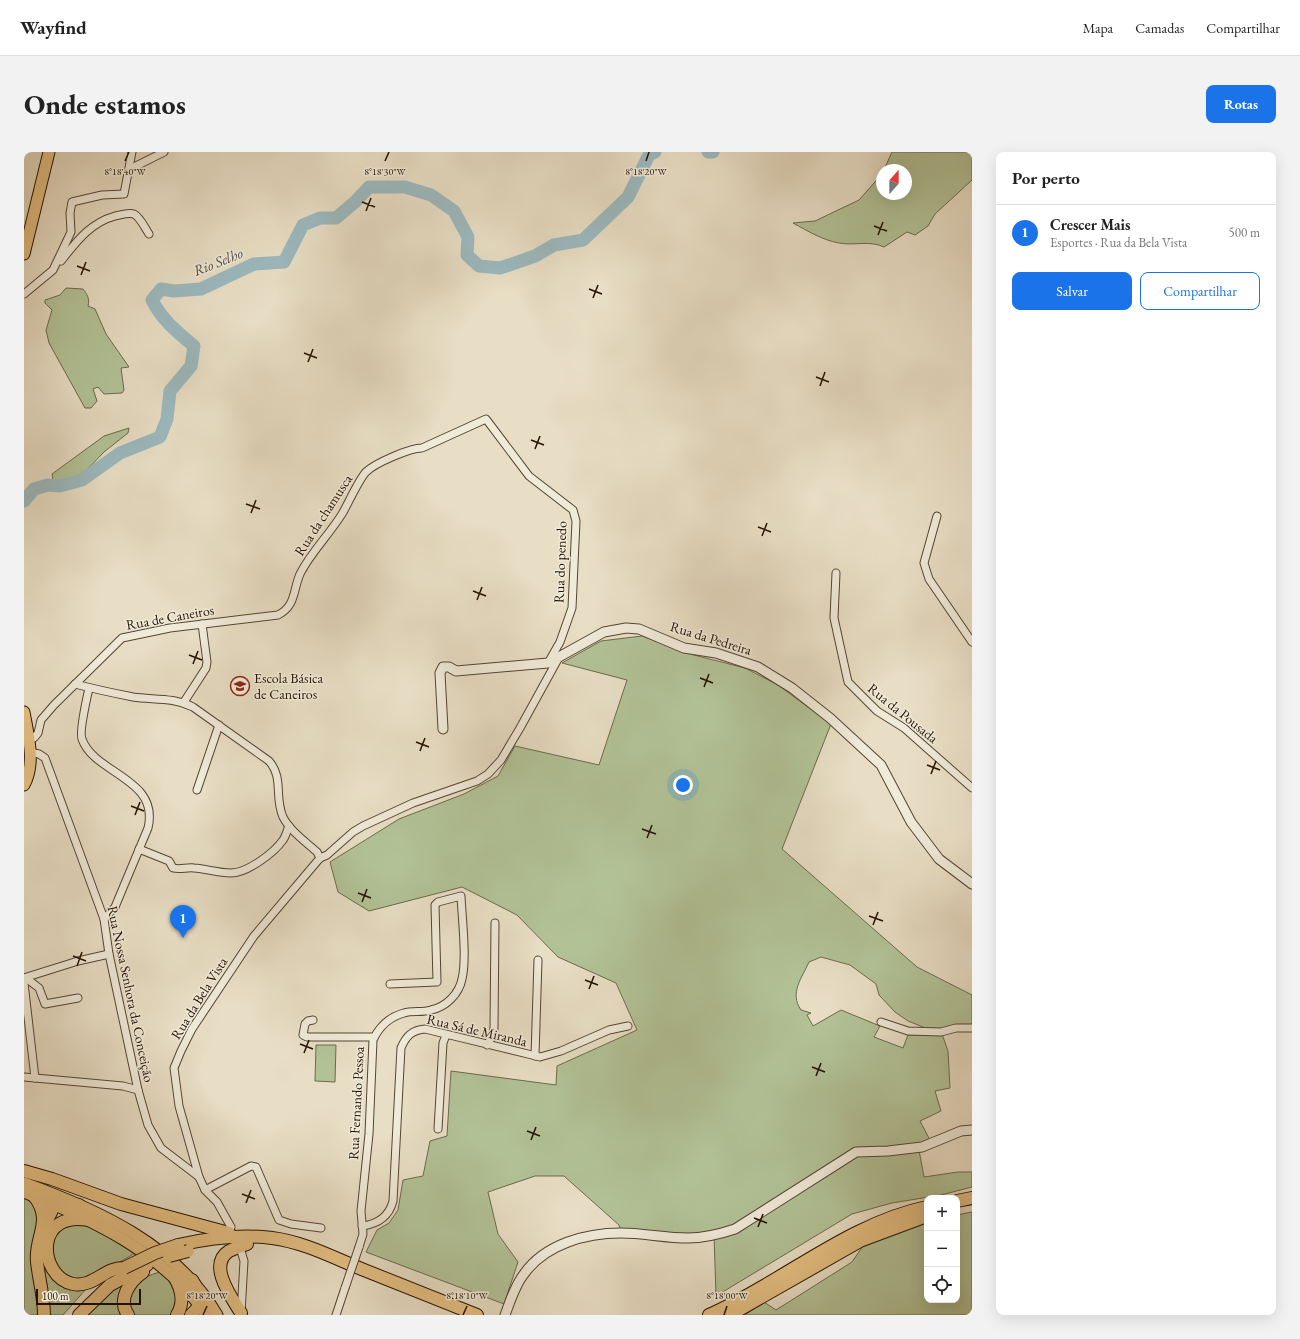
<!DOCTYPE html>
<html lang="pt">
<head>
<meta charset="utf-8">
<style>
  :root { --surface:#fff; --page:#f2f2f2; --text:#222; --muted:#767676; --line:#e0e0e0; --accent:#1a73e8 }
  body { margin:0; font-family:"EB Garamond",serif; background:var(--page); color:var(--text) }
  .controls { position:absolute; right:12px; bottom:12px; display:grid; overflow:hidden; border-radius:8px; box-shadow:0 4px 16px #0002 }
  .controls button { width:36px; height:36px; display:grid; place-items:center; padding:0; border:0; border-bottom:1px solid var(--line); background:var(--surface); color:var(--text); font:20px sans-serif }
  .compass { position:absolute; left:852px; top:12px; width:36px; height:36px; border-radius:50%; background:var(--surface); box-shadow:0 4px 16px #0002; rotate:21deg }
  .scale { position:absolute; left:12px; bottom:10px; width:105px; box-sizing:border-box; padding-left:4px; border:2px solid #241101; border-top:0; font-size:11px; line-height:14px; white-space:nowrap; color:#241101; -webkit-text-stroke:3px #f0ead9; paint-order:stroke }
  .you { position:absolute; left:659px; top:633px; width:14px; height:14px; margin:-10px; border:3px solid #fff; border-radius:50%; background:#1a73e8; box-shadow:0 0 0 6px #1a73e833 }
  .badge { display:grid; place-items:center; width:26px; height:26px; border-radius:50%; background:var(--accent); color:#fff; font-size:13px; font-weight:700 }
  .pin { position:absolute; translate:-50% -33px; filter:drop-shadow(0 1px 2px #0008) }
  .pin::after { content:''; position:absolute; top:21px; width:14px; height:12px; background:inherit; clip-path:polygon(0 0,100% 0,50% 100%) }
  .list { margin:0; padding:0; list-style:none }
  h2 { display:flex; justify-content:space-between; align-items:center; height:52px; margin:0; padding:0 16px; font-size:17px }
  h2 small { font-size:13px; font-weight:400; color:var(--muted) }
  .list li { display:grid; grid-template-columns:26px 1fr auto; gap:12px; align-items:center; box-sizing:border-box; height:56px; padding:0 16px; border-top:1px solid var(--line) }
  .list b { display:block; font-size:15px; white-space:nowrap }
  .list p { margin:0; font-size:13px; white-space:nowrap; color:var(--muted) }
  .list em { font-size:13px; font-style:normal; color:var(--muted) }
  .actions { display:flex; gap:8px; padding:12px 16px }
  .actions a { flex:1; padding:9px 0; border:1px solid var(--accent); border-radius:8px; text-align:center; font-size:14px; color:var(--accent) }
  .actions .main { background:var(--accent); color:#fff }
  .icon { flex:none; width:22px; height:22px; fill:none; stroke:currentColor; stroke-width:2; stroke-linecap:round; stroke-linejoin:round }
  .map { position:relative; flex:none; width:948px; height:1163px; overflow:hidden; border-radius:8px }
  header { display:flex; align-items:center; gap:24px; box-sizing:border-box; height:56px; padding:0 20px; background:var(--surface); border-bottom:1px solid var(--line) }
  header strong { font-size:19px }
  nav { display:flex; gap:22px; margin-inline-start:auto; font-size:14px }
  .intro { display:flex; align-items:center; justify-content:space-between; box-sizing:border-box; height:96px; padding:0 24px }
  h1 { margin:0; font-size:28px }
  .button { padding:10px 18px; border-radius:8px; background:var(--accent); color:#fff; font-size:14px; font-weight:700 }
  main { display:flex; gap:24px; padding:0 24px }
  aside { flex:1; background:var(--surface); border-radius:8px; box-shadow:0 4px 16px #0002 }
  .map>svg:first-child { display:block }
  .green { fill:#b2c297; stroke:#6b6a4c }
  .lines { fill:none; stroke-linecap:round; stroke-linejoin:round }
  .river { stroke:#9cb9bf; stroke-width:13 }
  .minor-casing { stroke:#554432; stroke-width:9 }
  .tertiary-casing { stroke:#554432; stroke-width:11 }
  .primary-casing { stroke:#241101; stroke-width:13 }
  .trunk-casing { stroke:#241101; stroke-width:14 }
  .minor { stroke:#f0ead9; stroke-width:7 }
  .tertiary { stroke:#f0ead9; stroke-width:9 }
  .primary { stroke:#e4bf82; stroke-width:11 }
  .trunk { stroke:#e4bf82; stroke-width:12 }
  .minor-bridge-casing { stroke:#554432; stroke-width:9; stroke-linecap:butt }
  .trunk-bridge-casing { stroke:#241101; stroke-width:14; stroke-linecap:butt }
  .minor-bridge { stroke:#f0ead9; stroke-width:7 }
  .trunk-bridge { stroke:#e4bf82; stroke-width:12 }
  .ticks { fill:none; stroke:#241101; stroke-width:1.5 }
  .labels { text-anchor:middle; stroke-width:3; stroke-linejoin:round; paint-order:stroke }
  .street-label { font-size:14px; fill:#241101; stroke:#f0ead9 }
  .poi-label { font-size:14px; fill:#241101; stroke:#f0ead9; text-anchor:start }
  .water-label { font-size:15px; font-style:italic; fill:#4e4c44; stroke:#f0ead9 }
  .ticks-label { font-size:10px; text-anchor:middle; fill:#241101; stroke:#f0ead9; stroke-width:3; stroke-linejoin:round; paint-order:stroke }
</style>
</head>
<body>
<header>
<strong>Wayfind</strong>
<nav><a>Mapa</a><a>Camadas</a><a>Compartilhar</a></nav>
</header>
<div class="intro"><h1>Onde estamos</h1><a class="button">Rotas</a></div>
<main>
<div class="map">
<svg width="948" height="1163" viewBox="0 0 948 1163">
  <rect width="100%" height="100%" fill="#e8dec5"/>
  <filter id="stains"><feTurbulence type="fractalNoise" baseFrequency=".005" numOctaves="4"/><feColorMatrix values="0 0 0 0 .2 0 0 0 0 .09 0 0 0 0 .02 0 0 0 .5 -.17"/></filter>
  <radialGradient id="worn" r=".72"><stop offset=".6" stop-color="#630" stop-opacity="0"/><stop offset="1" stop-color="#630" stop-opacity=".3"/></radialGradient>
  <g class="green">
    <path d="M868 0H948V28L911 62 904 74 891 83 883 80 860 95C846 88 830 94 815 91 798 88 784 79 769 71L791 69 835 48 858 22V42H882V18H860Z"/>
    <path d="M42 136 59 137C63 142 66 147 64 154L71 157 82 182 105 215 97 216 100 238 98 241 80 242 74 235 69 237 73 249 67 256H61L25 191 22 178 28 158 21 151V148L36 143Z"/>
    <polygon points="105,276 104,281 80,300 56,325 44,330 29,328 28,322 80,284"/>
    <path d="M618 484 670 503 721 516 754 533 807 572 758 697 893 815 948 843V873L909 879 884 869 871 860 855 843 852 832 826 813 797 805 785 810C778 826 765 841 777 858L787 861 783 863 789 874 817 858 856 874 850 885 879 896 884 883 918 882 924 899 926 936 911 939 917 959 896 969 907 990 895 998 900 1025 934 1020H948V1035L917 1043 868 1051 828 1062 692 1144 690 1083 597 1081 595 1073 540 1024H511L464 1040 474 1082 494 1110 480 1152 342 1100 353 1078 365 1071 374 1058 379 1028 399 1024 406 989 423 984 427 919 532 933 533 914 613 878 592 831 534 805 493 763 438 735 345 759 314 740 306 710 375 667 440 642 474 624 491 594 575 613 603 528 538 511 577 489Z"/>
    <polygon points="292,893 312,893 311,930 291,929"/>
    <polygon points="0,1045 9,1052 16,1069 16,1163 0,1163"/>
    <polygon points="948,1060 948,1163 721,1163 740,1150 752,1158 828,1110 841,1091 903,1070 903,1148 933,1148 933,1063"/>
    <polygon points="54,1069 113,1100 89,1114 54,1128 38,1120 29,1106 29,1089 38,1075"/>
    <polygon points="20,1102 21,1110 63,1136 39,1163 23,1163 17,1114"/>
    <path d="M139 1119 145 1124 153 1147 147 1163H109C101 1152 108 1135 119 1127 124 1123 133 1121 139 1119Z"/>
    <polygon points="101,1130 99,1163 63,1163 88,1139"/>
  </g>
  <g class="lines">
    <g class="river">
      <polyline points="684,0 689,0"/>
      <path d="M0 349 10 337 24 333 36 334 58 328 96 301 136 285 143 267 146 239 167 214 170 194C153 180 138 168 128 148L137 137 150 139 177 137 230 112 260 110 279 73 296 66H312L331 50 345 35H381L407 43 430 59 444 85 443 103 455 114 476 116 511 104 530 93 559 88 604 45 625 3 631 0"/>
    </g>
    <g class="minor-casing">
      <g id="minor">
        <polyline points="106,17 140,0"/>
        <path d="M37 109C53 89 66 71 91 64 97 63 104 60 110 62 116 65 121 76 125 82"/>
        <polyline points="0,142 29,118 47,80 46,61 48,50 78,43 100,42 108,0"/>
        <polyline points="913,364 900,411 905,427 948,490"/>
        <polyline points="812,421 810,466 824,530 853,559 880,576 948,636"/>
        <path d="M51 532C70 537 89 541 109 545 130 548 149 545 169 555L245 609C260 626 250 645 259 665 266 679 282 690 293 700L296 706"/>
        <path d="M65 536C63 545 55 580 58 587 70 622 136 626 124 676L91 755 80 767"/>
        <polyline points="160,550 182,516 183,510 178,472"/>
        <path d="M4 587 10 586 14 581 17 568 30 553 98 486 146 476 254 463C272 454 269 438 276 422 287 400 305 383 318 362 324 352 335 327 342 320 351 311 386 296 398 296L462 267 505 324 549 358 552 369 548 456 536 490 524 511"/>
        <polyline points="6,600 15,602 21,606 80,767 85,802 114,938 124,973 137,996 175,1025 181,1038 193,1050 207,1075"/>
        <polyline points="173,638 195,573"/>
        <path d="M115 697 145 709 149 716C156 718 163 715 170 716 183 717 194 721 207 721 223 721 250 701 259 688 262 684 263 678 265 674"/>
        <polyline points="296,706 303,703 329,680 339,674 389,651 453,629 464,622 477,608 496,576 534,507"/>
        <polyline points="0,826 54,809 85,802"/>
        <polyline points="2,826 15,836 21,852 54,846"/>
        <polyline points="0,831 11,926"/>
        <polyline points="289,868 284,869 281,872 279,883 283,885 350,885"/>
        <polyline points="857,870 884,879 917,880 932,876 948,876"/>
        <polyline points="463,893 469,883 470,876 471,771"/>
        <polyline points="511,904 514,808"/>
        <polyline points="0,925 99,934 114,938"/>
        <polyline points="414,977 419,891 422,883"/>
        <polyline points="175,1025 155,954 150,916 157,899 168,877 230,784 296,706"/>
        <polyline points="181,1038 227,1014 232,1015 255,1068 267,1072 297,1076"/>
        <path d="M338 1074C354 1072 365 1065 369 1049L377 896C382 884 388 878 401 877L516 905 537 899 585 878 604 874"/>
        <path d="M335 1095 339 1082 337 1059 345 982 349 888C355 875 365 865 380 861 388 858 398 861 407 858 422 855 435 842 438 827 443 806 438 767 437 744L414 750 411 753 413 830 366 832"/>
        <polyline points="217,1161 220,1109 217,1099"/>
        <polyline points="312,1163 321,1136"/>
      </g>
    </g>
    <g class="tertiary-casing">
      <g id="tertiary">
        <polyline points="419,577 416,521 419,515 425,515 432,519 524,511 580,480 602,476 615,477 660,496 692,501 734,515 768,536 806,566 857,613 887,670 915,707 948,732"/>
        <path d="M481 1163C486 1150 491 1133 500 1122 521 1092 562 1081 597 1081 619 1081 641 1086 664 1086 680 1086 696 1082 711 1077L832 1000 864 999 898 995 937 979 948 978"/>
      </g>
    </g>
    <g class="primary-casing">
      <g id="primary">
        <polyline points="0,102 25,0"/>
        <path d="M0 560C4 583 12 611 0 633"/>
        <path d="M0 1031C74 1058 152 1093 193 1163"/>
        <path d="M0 1040C70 1068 138 1100 183 1163"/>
      </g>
    </g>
    <g class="trunk-casing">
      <g id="trunk">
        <polyline points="0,1019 28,1027 97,1052 205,1081"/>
        <path d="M10 1044C30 1069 10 1085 13 1110 15 1128 20 1145 20 1163"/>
        <polyline points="933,1049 948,1046"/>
        <path d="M70 1069C8 1054 14 1125 49 1132 69 1136 81 1115 100 1116"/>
        <polyline points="21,1073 30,1054 35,1050 55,1053"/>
        <path d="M154 1093C185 1086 216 1082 248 1086 280 1090 310 1106 340 1118 377 1133 415 1148 453 1163"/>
        <path d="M149 1123C157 1135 161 1150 153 1163"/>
        <path d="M217 1161C208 1146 183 1113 205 1099 211 1096 217 1094 223 1092"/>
        <polyline points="55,1163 86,1133 123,1113"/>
        <path d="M104 1163C93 1147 106 1129 119 1120"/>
        <path d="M167 1163C182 1149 177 1144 168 1128"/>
        <path d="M685 1163C757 1131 825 1071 903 1055"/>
        <polyline points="706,1163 836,1089 903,1064"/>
      </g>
    </g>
    <use href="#minor" class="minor"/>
    <use href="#tertiary" class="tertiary"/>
    <use href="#primary" class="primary"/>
    <use href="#trunk" class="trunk"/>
    <g class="minor-bridge-casing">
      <polyline id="minor-bridge" points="321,1136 335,1095"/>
    </g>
    <g class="trunk-bridge-casing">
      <g id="trunk-bridge">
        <polyline points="145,1104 164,1099"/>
        <polyline points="100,1116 131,1101 154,1093"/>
      </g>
    </g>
    <use href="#minor-bridge" class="minor-bridge"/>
    <use href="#trunk-bridge" class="trunk-bridge"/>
  </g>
  <path class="ticks" d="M101 9 105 0M361 9 365 0M622 9 625 0M338 50 351 55M342 59 347 46M850 74 863 79M854 83 859 70M53 114 66 119M57 123 62 110M565 137 578 142M569 146 574 133M280 201 293 206M284 210 289 197M792 225 805 230M796 234 801 220M507 288 520 293M511 297 516 284M222 352 236 357M227 361 232 348M734 375 747 380M738 384 743 371M449 439 462 444M453 448 458 435M165 503 178 508M169 512 174 499M676 526 689 531M680 535 685 522M392 590 405 595M396 599 401 586M903 613 916 618M907 622 912 609M107 654 120 659M111 663 116 650M618 677 632 682M623 686 628 673M334 741 347 746M338 750 343 737M845 764 859 769M849 773 854 760M49 804 62 809M53 814 58 800M561 828 574 833M565 837 570 824M276 892 289 897M280 901 285 888M788 915 801 920M792 924 797 911M503 979 516 984M507 988 512 975M218 1042 231 1047M222 1051 227 1038M730 1066 743 1071M734 1075 739 1062M179 1163 183 1154M439 1163 443 1154M700 1163 703 1154"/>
  <defs>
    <g id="school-ring" transform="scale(1)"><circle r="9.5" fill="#f0ead9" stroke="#8f2418" stroke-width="1.5"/><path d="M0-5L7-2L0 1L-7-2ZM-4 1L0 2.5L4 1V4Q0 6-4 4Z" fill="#8f2418"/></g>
  </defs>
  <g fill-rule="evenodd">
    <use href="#school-ring" x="216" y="534"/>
  </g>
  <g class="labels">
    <g class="street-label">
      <text transform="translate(299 363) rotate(-57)" y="5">Rua da chamusca</text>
      <text transform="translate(536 410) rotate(-88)" y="5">Rua do penedo</text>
      <text transform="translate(146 465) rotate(-10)" y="5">Rua de Caneiros</text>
      <text transform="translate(687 486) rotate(17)" y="5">Rua da Pedreira</text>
      <text transform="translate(879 561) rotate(39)" y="5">Rua da Pousada</text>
      <text transform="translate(107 842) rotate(78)" y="5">Rua Nossa Senhora da Conceição</text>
      <text transform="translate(175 846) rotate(-58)" y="5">Rua da Bela Vista</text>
      <text transform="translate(453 878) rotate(13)" y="5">Rua Sá de Miranda</text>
      <text transform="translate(332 951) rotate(-87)" y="5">Rua Fernando Pessoa</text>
    </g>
    <g class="poi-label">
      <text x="230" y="531">Escola Básica<tspan x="230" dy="16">de Caneiros</tspan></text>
    </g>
    <g class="water-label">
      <text transform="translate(194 110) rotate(-22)" y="5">Rio Selho</text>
    </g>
  </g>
  <g class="ticks-label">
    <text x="101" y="23">8°18'40"W</text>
    <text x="361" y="23">8°18'30"W</text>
    <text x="622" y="23">8°18'20"W</text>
    <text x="183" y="1147">8°18'20"W</text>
    <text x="443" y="1147">8°18'10"W</text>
    <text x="703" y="1147">8°18'00"W</text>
  </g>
  <rect width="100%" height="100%" filter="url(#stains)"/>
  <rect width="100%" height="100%" fill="url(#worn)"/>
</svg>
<div class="controls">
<button>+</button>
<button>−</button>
<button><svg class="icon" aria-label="locate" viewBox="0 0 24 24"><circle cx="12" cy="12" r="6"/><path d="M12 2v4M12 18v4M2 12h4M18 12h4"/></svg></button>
</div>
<svg class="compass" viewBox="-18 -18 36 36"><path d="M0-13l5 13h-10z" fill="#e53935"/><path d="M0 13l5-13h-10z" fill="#767676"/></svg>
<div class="scale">100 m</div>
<div class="you"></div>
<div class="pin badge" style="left:159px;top:786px">1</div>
</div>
<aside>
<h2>Por perto<small></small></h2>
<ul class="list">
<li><span class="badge">1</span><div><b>Crescer Mais</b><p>Esportes · Rua da Bela Vista</p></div><em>500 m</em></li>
</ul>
<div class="actions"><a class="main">Salvar</a><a>Compartilhar</a></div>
</aside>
</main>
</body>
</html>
